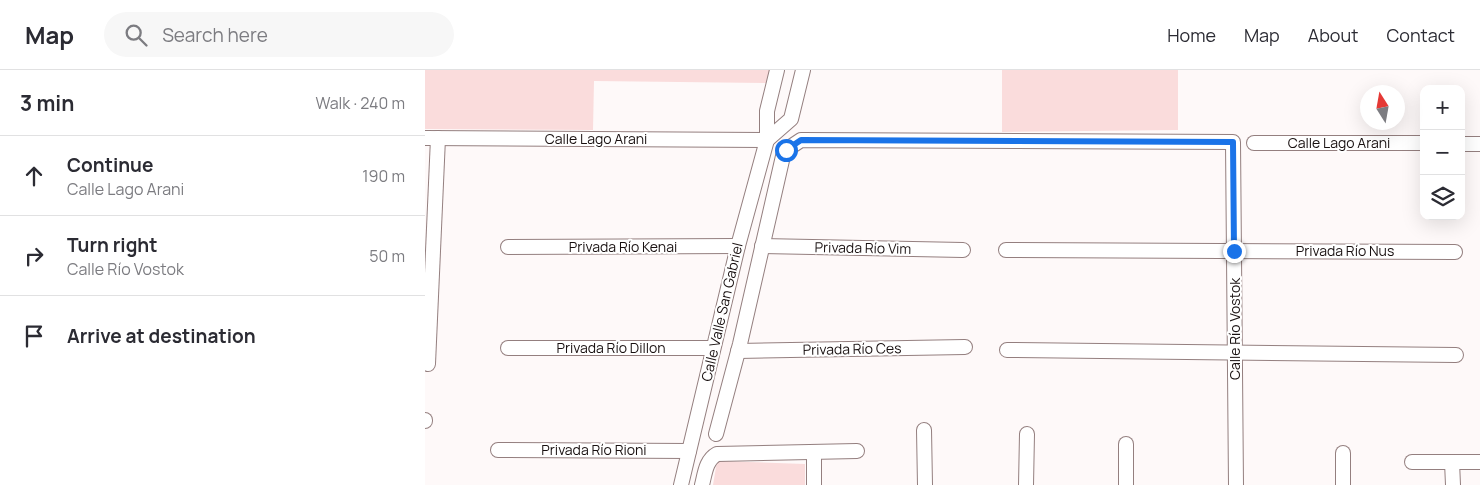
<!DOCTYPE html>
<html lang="en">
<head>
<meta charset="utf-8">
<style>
  :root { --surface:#fff; --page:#f7f7f7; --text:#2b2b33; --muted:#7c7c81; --line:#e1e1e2 }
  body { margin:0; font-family:Manrope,sans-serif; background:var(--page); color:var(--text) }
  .controls { position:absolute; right:15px; top:15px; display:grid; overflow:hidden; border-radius:10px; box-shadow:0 5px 20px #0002 }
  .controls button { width:45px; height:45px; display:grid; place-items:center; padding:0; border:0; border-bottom:1px solid var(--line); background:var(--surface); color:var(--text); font:25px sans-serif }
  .compass { position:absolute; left:935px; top:15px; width:45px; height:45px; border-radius:50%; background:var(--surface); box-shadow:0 5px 20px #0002; rotate:349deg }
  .stop { position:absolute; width:15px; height:15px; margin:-11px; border:4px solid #1a73e8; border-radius:50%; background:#fff }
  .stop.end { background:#1a73e8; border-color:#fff; box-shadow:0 1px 5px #0008 }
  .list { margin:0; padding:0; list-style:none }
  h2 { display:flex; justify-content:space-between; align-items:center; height:65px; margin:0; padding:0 20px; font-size:21px }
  h2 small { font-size:16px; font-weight:400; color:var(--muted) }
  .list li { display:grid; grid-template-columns:32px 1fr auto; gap:15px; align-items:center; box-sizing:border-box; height:80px; padding:0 20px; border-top:1px solid var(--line) }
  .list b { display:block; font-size:19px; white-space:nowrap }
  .list p { margin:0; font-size:16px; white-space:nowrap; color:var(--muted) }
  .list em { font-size:16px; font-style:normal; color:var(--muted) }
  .icon { flex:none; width:28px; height:28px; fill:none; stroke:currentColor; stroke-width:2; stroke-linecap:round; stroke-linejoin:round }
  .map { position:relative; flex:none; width:1055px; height:415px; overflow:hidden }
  header { display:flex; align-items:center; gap:30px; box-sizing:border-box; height:70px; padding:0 25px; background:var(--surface); border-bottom:1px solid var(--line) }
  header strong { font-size:24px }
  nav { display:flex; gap:28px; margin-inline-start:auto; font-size:18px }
  .search { width:350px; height:45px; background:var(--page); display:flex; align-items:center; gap:12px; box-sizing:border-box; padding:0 18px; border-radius:28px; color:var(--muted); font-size:19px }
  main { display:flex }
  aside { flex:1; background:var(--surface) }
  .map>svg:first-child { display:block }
  .green { fill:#fadcdc }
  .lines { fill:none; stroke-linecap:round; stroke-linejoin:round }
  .street-casing { stroke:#947f7f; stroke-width:16 }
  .street { stroke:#fff; stroke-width:14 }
  .route { stroke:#1a73e8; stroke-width:6 }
  .labels { text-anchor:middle; stroke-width:4; stroke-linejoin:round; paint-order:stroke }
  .street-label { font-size:14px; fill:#181010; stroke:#fff }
</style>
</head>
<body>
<header>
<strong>Map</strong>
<div class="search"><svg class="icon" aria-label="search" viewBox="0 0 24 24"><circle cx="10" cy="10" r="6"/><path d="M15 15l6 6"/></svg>Search here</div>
<nav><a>Home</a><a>Map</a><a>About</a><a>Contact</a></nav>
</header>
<main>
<aside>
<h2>3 min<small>Walk · 240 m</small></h2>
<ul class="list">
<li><svg class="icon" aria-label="ahead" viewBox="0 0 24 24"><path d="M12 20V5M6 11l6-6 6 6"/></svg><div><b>Continue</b><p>Calle Lago Arani</p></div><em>190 m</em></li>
<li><svg class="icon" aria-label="right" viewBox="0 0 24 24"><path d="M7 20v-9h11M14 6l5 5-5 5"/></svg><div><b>Turn right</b><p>Calle Río Vostok</p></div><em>50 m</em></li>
<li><svg class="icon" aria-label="arrive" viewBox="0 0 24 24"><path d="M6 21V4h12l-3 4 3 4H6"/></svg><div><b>Arrive at destination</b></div></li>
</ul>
</aside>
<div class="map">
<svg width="1055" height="415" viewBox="0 0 1055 415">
  <rect width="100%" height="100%" fill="#fef9f9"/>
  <g class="green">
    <polygon points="0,0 349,0 347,13 169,11 168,60 0,59"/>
    <polygon points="577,0 753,0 753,60 577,62"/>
    <polygon points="292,391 380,394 380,415 288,415"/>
  </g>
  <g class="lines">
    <g class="street-casing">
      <g id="street">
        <polyline points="0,68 342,70"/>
        <polyline points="342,70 366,49 378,0"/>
        <polyline points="829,73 999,73"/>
        <polyline points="1036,74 1055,74"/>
        <polyline points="337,176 538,180"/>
        <polyline points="83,177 313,176"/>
        <polyline points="581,180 1030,182"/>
        <polyline points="83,278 288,278"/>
        <polyline points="582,280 1031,285"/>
        <polyline points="313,281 540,277"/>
        <polyline points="3,294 13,68"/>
        <polyline points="0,351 0,350"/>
        <polyline points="499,360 500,415"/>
        <polyline points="291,364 315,274 358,86 361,80 376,70 808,72 811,415"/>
        <polyline points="73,380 264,381"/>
        <polyline points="987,392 1055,392"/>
        <polyline points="1027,392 1028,415"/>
        <polyline points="256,415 313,176 342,70 342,41 352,0"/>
        <path d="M277 415C280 403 281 390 292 384L432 381"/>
        <polyline points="389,415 389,382"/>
        <polyline points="601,415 602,364"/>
        <polyline points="701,415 701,374"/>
        <polyline points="918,415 918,383"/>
      </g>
    </g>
    <use href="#street" class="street"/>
  </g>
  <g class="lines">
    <polyline class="route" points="361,80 376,70 808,72 809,181"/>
  </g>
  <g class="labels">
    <g class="street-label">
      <text x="171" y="74">Calle Lago Arani</text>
      <text x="914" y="78">Calle Lago Arani</text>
      <text x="198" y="182">Privada Río Kenai</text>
      <text transform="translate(438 178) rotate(1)" y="5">Privada Río Vim</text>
      <text x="920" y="186">Privada Río Nus</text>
      <text transform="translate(297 242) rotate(-77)" y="5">Calle Valle San Gabriel</text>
      <text transform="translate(810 259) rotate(-90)" y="5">Calle Río Vostok</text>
      <text x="186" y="283">Privada Río Dillon</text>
      <text transform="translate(427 279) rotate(-1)" y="5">Privada Río Ces</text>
      <text x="169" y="385">Privada Río Rioni</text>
    </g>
  </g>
</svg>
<div class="controls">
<button>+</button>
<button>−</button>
<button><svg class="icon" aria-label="layers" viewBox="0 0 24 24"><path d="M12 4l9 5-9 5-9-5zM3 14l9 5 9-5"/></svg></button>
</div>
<svg class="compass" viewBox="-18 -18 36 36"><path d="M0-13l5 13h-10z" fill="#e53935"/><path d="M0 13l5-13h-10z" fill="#7c7c81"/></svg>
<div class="stop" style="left:361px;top:80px"></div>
<div class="stop end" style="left:809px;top:181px"></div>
</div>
</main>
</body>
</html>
